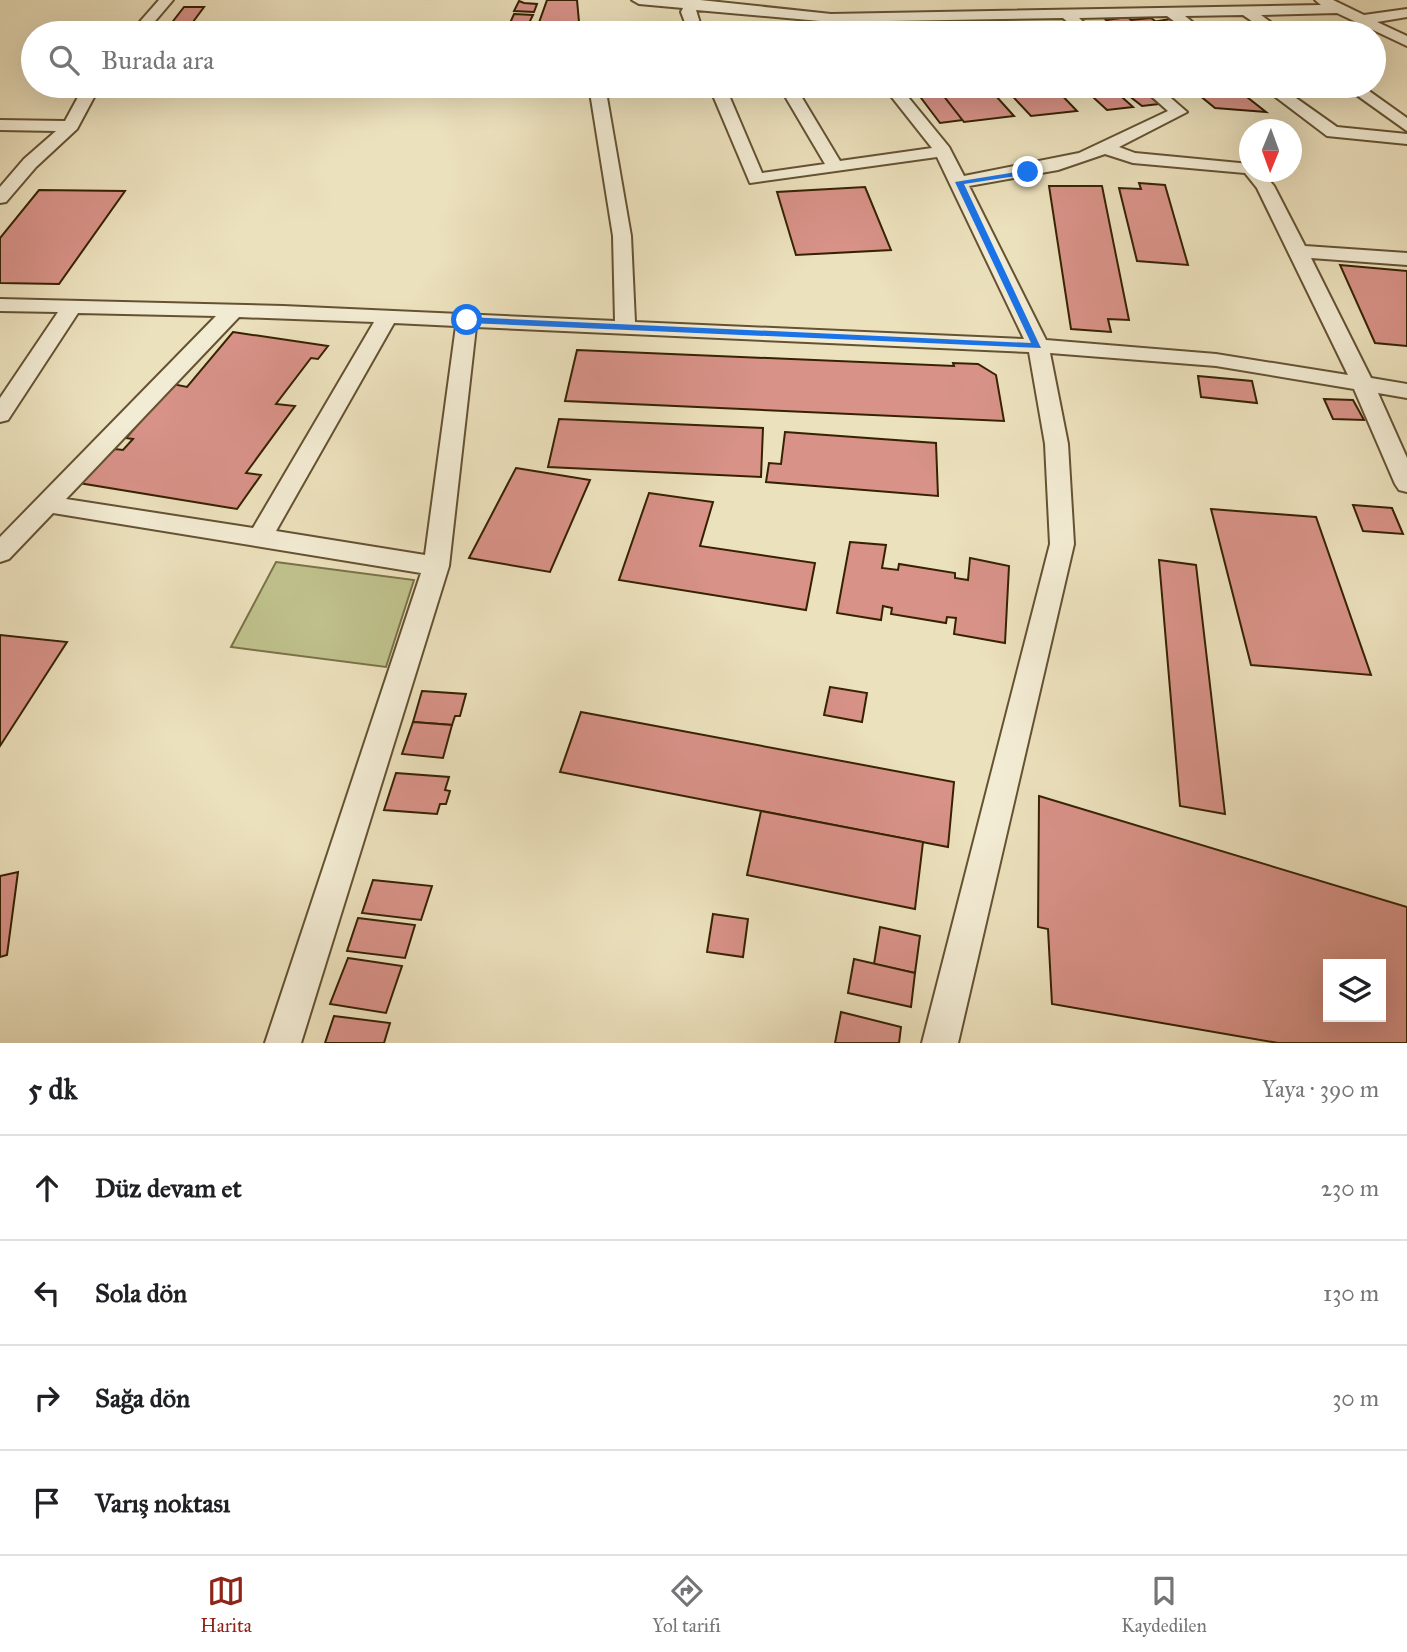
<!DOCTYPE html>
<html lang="tr">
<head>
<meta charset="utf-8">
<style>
  :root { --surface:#fff; --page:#f2f2f2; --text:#202124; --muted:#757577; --line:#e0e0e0; --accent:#8f2418 }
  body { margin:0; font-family:"IM FELL Great Primer",serif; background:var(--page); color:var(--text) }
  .controls { position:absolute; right:21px; bottom:21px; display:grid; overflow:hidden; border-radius:0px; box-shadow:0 7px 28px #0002 }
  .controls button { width:63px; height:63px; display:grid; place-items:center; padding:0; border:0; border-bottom:2px solid var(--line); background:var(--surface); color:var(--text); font:35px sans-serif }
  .compass { position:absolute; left:1239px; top:119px; width:63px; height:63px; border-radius:50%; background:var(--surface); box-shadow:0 7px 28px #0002; rotate:181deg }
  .stop { position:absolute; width:21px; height:21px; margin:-16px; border:5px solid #1a73e8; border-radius:50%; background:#fff }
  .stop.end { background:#1a73e8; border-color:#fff; box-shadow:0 2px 7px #0008 }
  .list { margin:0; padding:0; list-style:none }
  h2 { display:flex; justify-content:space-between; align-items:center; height:91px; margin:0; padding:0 28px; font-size:30px }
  h2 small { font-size:23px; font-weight:400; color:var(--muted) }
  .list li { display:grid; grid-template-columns:46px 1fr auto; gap:21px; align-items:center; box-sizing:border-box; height:105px; padding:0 28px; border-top:2px solid var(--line) }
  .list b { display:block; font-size:26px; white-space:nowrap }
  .list em { font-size:23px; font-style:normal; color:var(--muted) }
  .icon { flex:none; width:38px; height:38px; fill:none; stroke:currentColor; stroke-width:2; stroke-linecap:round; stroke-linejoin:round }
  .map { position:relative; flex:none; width:1407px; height:1043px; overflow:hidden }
  .search { position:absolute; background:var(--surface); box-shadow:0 7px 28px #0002; left:21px; right:21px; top:21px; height:77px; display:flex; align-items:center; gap:18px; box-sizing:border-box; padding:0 24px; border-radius:38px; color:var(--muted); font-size:26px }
  .sheet { height:511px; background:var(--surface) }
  nav { display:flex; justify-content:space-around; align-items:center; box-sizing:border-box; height:98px; border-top:2px solid var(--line); background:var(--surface); font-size:19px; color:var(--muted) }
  nav a { display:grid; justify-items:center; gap:4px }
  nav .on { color:var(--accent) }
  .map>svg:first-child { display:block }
  .green { fill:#bfc18c; stroke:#7a7247; stroke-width:2 }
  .building { fill:#d89288; stroke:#362202; stroke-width:2; fill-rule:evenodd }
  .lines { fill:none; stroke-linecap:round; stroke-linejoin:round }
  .minor-casing { stroke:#645231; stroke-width:4 }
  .minor { fill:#f3ecd4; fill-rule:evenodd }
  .route { fill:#1a73e8 }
</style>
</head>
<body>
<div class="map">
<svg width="1407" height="1043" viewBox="0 0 1407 1043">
  <rect width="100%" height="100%" fill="#ece1bd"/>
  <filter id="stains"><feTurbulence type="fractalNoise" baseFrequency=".00286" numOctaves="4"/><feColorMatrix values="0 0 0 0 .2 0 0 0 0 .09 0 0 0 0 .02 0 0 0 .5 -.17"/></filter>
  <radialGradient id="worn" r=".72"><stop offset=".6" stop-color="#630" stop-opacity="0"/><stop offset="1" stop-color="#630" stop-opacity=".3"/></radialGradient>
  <polygon class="green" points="276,562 414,580 386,667 231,647"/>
  <g class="building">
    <polygon points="547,0 577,0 580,33 498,33 536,31"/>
    <polygon points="519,1 524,3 537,4 534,12 514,11"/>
    <polygon points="184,7 204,7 187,30 167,29"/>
    <polygon points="514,14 533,15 529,23 510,23"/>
    <polygon points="1128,17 1131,20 1151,18 1171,33 1122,33 1106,20"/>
    <polygon points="1170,19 1183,28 1170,30 1158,21"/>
    <polygon points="912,86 936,86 963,120 940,123"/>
    <polygon points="936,86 987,86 1014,116 964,122"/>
    <polygon points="1003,86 1053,86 1077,111 1031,116"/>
    <polygon points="1053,86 1081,86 1086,91 1060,93"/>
    <polygon points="1081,86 1134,86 1137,89 1114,90 1133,107 1107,110"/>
    <polygon points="1188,86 1238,86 1233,86 1266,112 1215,108"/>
    <polygon points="1145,92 1159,104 1142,106 1128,95"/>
    <polygon points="1139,183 1165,185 1188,265 1137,261 1119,188 1141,189"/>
    <polygon points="1049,186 1102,186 1129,320 1108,319 1111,332 1071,329"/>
    <polygon points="865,187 891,250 796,255 777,192"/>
    <polygon points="39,190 125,191 59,284 0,283 0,238"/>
    <polygon points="1340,265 1407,271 1407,346 1375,343"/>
    <polygon points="233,332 328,346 318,359 311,358 276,404 295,406 246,473 261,475 237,509 79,483 115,449 123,450 133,439 126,438 173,384 187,387"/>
    <polygon points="577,350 954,366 953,363 978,364 996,375 1004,421 565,401"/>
    <polygon points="1198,376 1252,381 1257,403 1201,397"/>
    <polygon points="1324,399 1353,400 1364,420 1333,419"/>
    <polygon points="559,419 763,428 761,477 548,467"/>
    <polygon points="785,432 936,443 938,496 766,482 769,463 781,464"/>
    <polygon points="516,468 590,480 550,572 469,558"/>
    <polygon points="649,493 713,502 700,546 815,563 806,610 619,580"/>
    <polygon points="1353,505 1392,508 1403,534 1363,531"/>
    <polygon points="1211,509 1316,517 1371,675 1251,665"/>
    <polygon points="850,542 886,545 882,568 898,570 899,564 955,573 955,578 968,580 970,558 1009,566 1005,643 954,634 956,618 947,617 946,623 891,614 892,608 883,606 881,620 837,613"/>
    <polygon points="1159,560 1196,565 1225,814 1180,806"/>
    <polygon points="0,635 67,642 0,746"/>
    <polygon points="830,687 867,693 862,722 824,715"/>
    <polygon points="422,691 466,694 460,716 455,716 452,725 413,722"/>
    <polygon points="581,712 954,782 948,847 560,772"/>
    <polygon points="413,722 452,725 443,758 402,754"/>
    <polygon points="396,773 449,777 445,790 450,791 446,804 440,804 437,814 384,810"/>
    <path d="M1039 796 1407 907V1043H1278L1052 1004 1048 929 1038 927ZM1328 964H1381V1017H1328Z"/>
    <polygon points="761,811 923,842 915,909 747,875"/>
    <polygon points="18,872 7,955 0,957 0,876"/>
    <polygon points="373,880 432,886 421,920 362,913"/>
    <polygon points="713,914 748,919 743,957 707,952"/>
    <polygon points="358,918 415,925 405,958 347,951"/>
    <polygon points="880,927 920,936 915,973 874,964"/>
    <polygon points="348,958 402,966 386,1013 330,1004"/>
    <polygon points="854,959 915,973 911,1007 848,993"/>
    <polygon points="841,1012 901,1027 899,1043 835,1043"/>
    <polygon points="334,1016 390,1023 384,1043 325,1043"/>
  </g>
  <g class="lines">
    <g class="minor-casing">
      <g id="minor">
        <polygon points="159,0 173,0 145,33 130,33"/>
        <polygon points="632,0 700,0 831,14 1321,5 1315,0 1333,0 1364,15 1407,9 1407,17 1377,22 1407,36 1407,46 1337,13 1261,15 1285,33 1269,33 1243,15 1185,16 1206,33 1190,33 1167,16 1079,18 1095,33 1080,33 1063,18 831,22 696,10 703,33 689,33 681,12 683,8 639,4"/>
        <polygon points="84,86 100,86 77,129 36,167 6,202 0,203 0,187 24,159 56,131 0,130 0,120 65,121"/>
        <path d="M589 86H605L631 236 635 322 1024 339 937 157 750 183 709 86H725L762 173 825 164 779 86H795L840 161 932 148 883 86H899L949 147 964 176 1079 153 1168 111 1140 86H1157L1187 112 1119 147 1135 153 1250 164V172H1262L1274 186 1305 246 1407 253V265L1311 258 1371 378 1407 384V398L1378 393 1407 458V492L1399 490 1395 484 1354 389 1216 366 1050 353 1068 444 1074 544 958 1043H922L1050 544 1045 444 1029 352 476 327 449 566 301 1043H265L421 573 53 513 9 559 0 562V537L216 316 78 313 8 420 0 422V398L58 312 0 311V299L283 306 615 321 613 236ZM1105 154 1133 163 1245 173 1257 188 1348 375 1216 354 1046 340 969 186 1058 170ZM239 317 374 322 253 528 66 499ZM394 323 456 326 425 555 276 531Z"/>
        <polygon points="1261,86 1279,86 1337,127 1407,134 1407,144 1327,136"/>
        <polygon points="1344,86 1362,86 1407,118 1407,131"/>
      </g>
    </g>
    <use href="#minor" class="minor"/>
  </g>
  <polygon class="route" points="1028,170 1030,174 964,184 1041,348 467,323 463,320 467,317 1031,343 955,182"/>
  <rect width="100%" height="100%" filter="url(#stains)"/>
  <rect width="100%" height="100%" fill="url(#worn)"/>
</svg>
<div class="controls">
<button><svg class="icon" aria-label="layers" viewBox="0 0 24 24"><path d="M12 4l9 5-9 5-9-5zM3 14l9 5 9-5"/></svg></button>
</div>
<svg class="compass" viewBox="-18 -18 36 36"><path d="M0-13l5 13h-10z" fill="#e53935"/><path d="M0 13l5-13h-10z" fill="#757577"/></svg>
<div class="stop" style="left:467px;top:320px"></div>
<div class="stop end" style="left:1028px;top:172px"></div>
<div class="search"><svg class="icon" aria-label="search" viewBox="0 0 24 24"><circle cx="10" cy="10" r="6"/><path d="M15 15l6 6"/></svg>Burada ara</div>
</div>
<section class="sheet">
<h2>5 dk<small>Yaya · 390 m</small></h2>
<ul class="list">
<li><svg class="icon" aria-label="ahead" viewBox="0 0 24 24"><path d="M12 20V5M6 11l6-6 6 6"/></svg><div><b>Düz devam et</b></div><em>230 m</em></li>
<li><svg class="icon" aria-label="left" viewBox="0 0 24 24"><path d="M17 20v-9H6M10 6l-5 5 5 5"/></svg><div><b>Sola dön</b></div><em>130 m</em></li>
<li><svg class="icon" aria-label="right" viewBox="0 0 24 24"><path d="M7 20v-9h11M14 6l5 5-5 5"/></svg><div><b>Sağa dön</b></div><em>30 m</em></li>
<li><svg class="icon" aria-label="arrive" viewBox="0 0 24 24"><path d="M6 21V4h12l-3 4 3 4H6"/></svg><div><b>Varış noktası</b></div></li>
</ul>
</section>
<nav>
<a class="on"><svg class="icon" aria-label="map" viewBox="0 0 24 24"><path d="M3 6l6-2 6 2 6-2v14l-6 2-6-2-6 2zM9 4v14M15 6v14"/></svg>Harita</a>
<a><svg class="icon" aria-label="directions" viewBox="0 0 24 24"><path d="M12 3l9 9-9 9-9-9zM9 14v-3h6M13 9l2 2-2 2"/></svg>Yol tarifi</a>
<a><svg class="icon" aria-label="saved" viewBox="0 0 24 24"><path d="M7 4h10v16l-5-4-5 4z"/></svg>Kaydedilen</a>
</nav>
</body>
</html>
